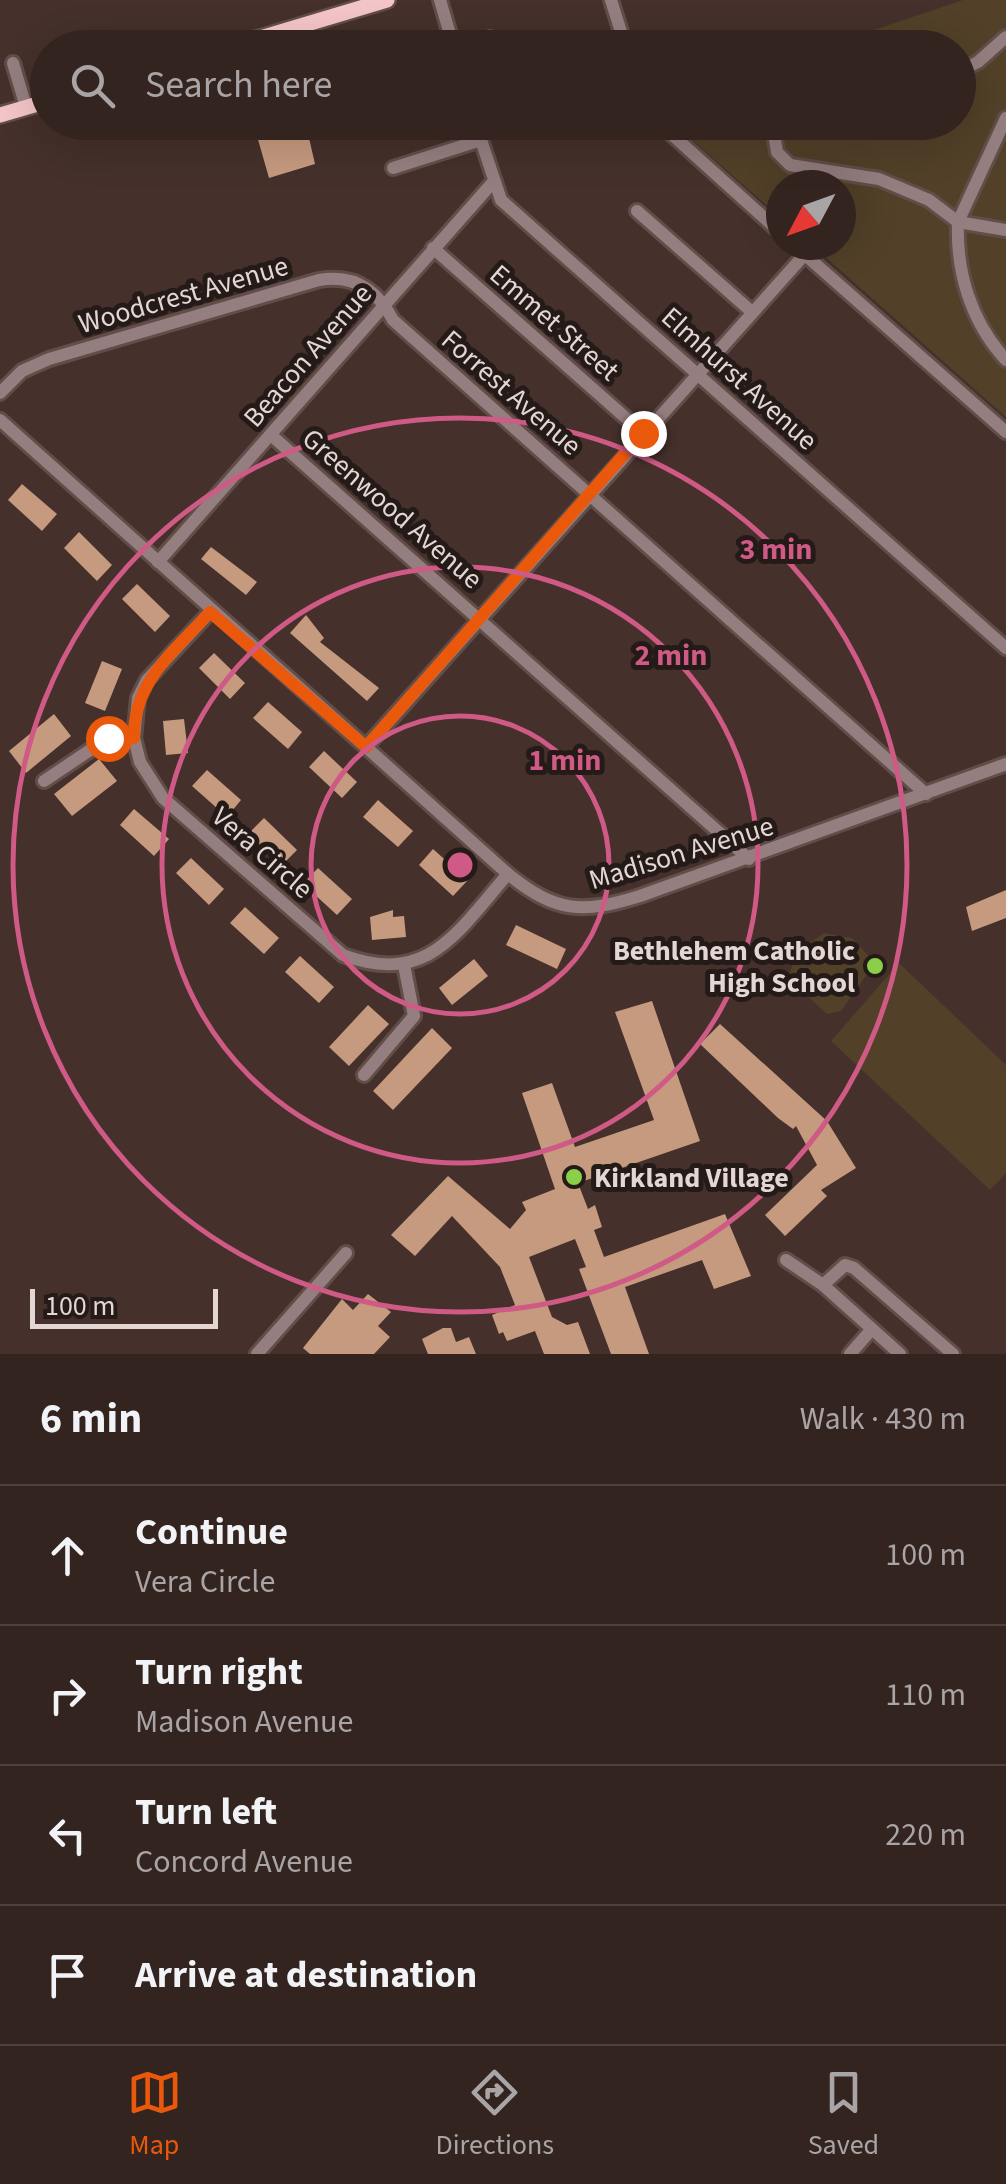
<!DOCTYPE html>
<html lang="en">
<head>
<meta charset="utf-8">
<style>
  :root { --surface:#342420; --page:#3f302d; --text:#f1f3f6; --muted:#a9a4a5; --line:#4e413e; --accent:#ea580c }
  body { margin:0; font-family:"Source Sans 3",sans-serif; background:var(--page); color:var(--text) }
  .compass { position:absolute; left:766px; top:170px; width:90px; height:90px; border-radius:50%; background:var(--surface); box-shadow:0 10px 40px #0002; rotate:229deg }
  .scale { position:absolute; left:30px; bottom:25px; width:188px; box-sizing:border-box; padding-left:10px; border:5px solid #e4d6d3; border-top:0; font-size:28px; line-height:35px; white-space:nowrap; color:#e4d6d3; -webkit-text-stroke:8px #241b18; paint-order:stroke }
  .stop { position:absolute; width:30px; height:30px; margin:-22px; border:8px solid #ea580c; border-radius:50%; background:#fff }
  .stop.end { background:#ea580c; border-color:#fff; box-shadow:0 2px 10px #0008 }
  .list { margin:0; padding:0; list-style:none }
  h2 { display:flex; justify-content:space-between; align-items:center; height:130px; margin:0; padding:0 40px; font-size:42px }
  h2 small { font-size:32px; font-weight:400; color:var(--muted) }
  .list li { display:grid; grid-template-columns:65px 1fr auto; gap:30px; align-items:center; box-sizing:border-box; height:140px; padding:0 40px; border-top:2px solid var(--line) }
  .list b { display:block; font-size:38px; white-space:nowrap }
  .list p { margin:0; font-size:32px; white-space:nowrap; color:var(--muted) }
  .list em { font-size:32px; font-style:normal; color:var(--muted) }
  .icon { flex:none; width:55px; height:55px; fill:none; stroke:currentColor; stroke-width:2; stroke-linecap:round; stroke-linejoin:round }
  .map { position:relative; flex:none; width:1006px; height:1354px; overflow:hidden }
  .search { position:absolute; background:var(--surface); box-shadow:0 10px 40px #0002; left:30px; right:30px; top:30px; height:110px; display:flex; align-items:center; gap:25px; box-sizing:border-box; padding:0 35px; border-radius:55px; color:var(--muted); font-size:38px }
  .sheet { height:690px; background:var(--surface) }
  nav { display:flex; justify-content:space-around; align-items:center; box-sizing:border-box; height:140px; border-top:2px solid var(--line); background:var(--surface); font-size:28px; color:var(--muted) }
  nav a { display:grid; justify-items:center; gap:5px }
  nav .on { color:var(--accent) }
  .map>svg:first-child { display:block }
  .green { fill:#524028 }
  .building { fill:#c59a7f }
  .lines { fill:none; stroke-linecap:round; stroke-linejoin:round }
  .minor-casing { stroke:#624e49; stroke-width:18 }
  .major-casing { stroke:#624e49; stroke-width:20 }
  .minor { stroke:#957e7f; stroke-width:12 }
  .major { stroke:#f4c5c8; stroke-width:15 }
  .route { stroke:#ea580c; stroke-width:12 }
  .ring { fill:none; stroke:#ce5a85; stroke-width:5 }
  .poi-dot { fill:#8bce47; stroke:#241b18; stroke-width:4 }
  .labels { text-anchor:middle; stroke-width:10; stroke-linejoin:round; paint-order:stroke }
  .street-label { font-size:28px; fill:#e4d6d3; stroke:#241b18 }
  .poi-label { font-size:28px; font-weight:bold; fill:#e4d6d3; stroke:#241b18; text-anchor:end }
  .centre { fill:#ce5a85; stroke:#241b18; stroke-width:5 }
  .ring-label { font-size:30px; text-anchor:middle; font-weight:bold; fill:#ce5a85; stroke:#241b18; stroke-width:10; stroke-linejoin:round; paint-order:stroke }
</style>
</head>
<body>
<div class="map">
<svg width="1006" height="1354" viewBox="0 0 1006 1354">
  <rect width="100%" height="100%" fill="#45302b"/>
  <g class="green">
    <polygon points="963,0 1006,0 1006,417 812,245 841,245 841,185 781,185 781,218 673,123 958,122 958,48 823,47"/>
    <polygon points="824,933 852,938 875,963 841,1011 827,1014 788,978 797,952"/>
    <polygon points="899,963 1006,1065 1006,1173 990,1190 831,1041"/>
  </g>
  <g class="building">
    <polygon points="253,122 284,122 291,139 309,138 315,164 269,178"/>
    <polygon points="22,484 57,514 42,531 8,500"/>
    <polygon points="79,532 112,565 97,581 64,548"/>
    <polygon points="211,547 257,582 246,595 201,559"/>
    <polygon points="137,584 170,616 155,632 122,599"/>
    <polygon points="306,615 324,638 320,642 379,688 367,701 290,633"/>
    <polygon points="214,653 245,683 230,699 199,668"/>
    <polygon points="102,661 122,669 105,711 85,703"/>
    <polygon points="268,702 302,732 288,749 253,718"/>
    <polygon points="54,714 71,736 26,773 9,751"/>
    <polygon points="184,719 188,753 166,755 163,721"/>
    <polygon points="324,751 357,782 342,798 309,767"/>
    <polygon points="99,759 117,781 72,816 54,794"/>
    <polygon points="207,770 241,800 227,817 192,786"/>
    <polygon points="378,800 413,831 398,847 363,817"/>
    <polygon points="134,809 169,839 154,856 120,825"/>
    <polygon points="264,818 297,850 281,866 248,834"/>
    <polygon points="433,849 468,880 453,896 419,865"/>
    <polygon points="191,858 224,889 209,905 176,873"/>
    <polygon points="318,868 352,899 337,915 303,884"/>
    <polygon points="1006,890 1006,918 972,931 966,907"/>
    <polygon points="245,907 279,938 264,954 230,923"/>
    <polygon points="393,910 393,917 404,916 406,937 372,940 370,917"/>
    <polygon points="516,925 566,949 557,969 506,945"/>
    <polygon points="300,956 334,987 319,1003 285,972"/>
    <polygon points="474,959 488,976 452,1005 439,988"/>
    <polygon points="652,1001 700,1141 578,1183 588,1209 595,1205 602,1227 594,1230 604,1257 725,1214 751,1276 714,1289 702,1260 625,1287 649,1354 611,1354 579,1269 586,1267 575,1239 529,1257 552,1317 567,1325 578,1322 590,1354 544,1354 535,1331 507,1341 503,1332 499,1334 492,1315 515,1305 500,1267 452,1216 415,1256 391,1235 448,1176 510,1229 526,1210 522,1202 555,1189 522,1093 552,1083 575,1147 654,1120 615,1012"/>
    <polygon points="368,1005 389,1024 349,1066 329,1047"/>
    <polygon points="720,1024 827,1121 856,1168 821,1190 827,1196 785,1236 765,1215 817,1165 796,1126 793,1129 778,1118 700,1044"/>
    <polygon points="432,1028 452,1048 393,1110 373,1091"/>
    <polygon points="368,1294 391,1312 378,1326 390,1337 374,1354 310,1354 303,1348 342,1299 353,1310"/>
    <polygon points="443,1328 451,1328 456,1342 469,1337 476,1354 428,1354 422,1339"/>
  </g>
  <g class="lines">
    <g class="minor-casing">
      <g id="minor">
        <polyline points="440,0 454,48"/>
        <polyline points="611,0 626,48"/>
        <polyline points="490,38 494,48"/>
        <polyline points="13,63 26,107"/>
        <polyline points="958,72 978,62 1006,37"/>
        <path d="M1006 118 958 222C956 272 971 322 1006 360"/>
        <polyline points="310,122 312,129"/>
        <polyline points="475,122 501,200 1006,648"/>
        <polyline points="658,122 781,233"/>
        <polyline points="772,122 777,152 790,165 879,179 929,200 958,222 1006,230"/>
        <polyline points="393,168 481,140"/>
        <polyline points="637,211 752,312"/>
        <polyline points="794,245 1006,432"/>
        <polyline points="433,248 643,433"/>
        <path d="M0 393 22 371 49 359 319 280C353 274 377 289 393 320L926 794"/>
        <path d="M0 420 508 874C556 913 582 914 640 896L1006 764"/>
        <polyline points="271,435 749,859"/>
        <polyline points="158,562 494,181"/>
        <path d="M210 612 147 680 138 698 134 738 140 762 163 798 343 955C428 987 457 932 508 874"/>
        <polyline points="366,747 805,254"/>
        <polyline points="44,781 108,738 134,738"/>
        <polyline points="364,1075 414,1016 404,965"/>
        <polyline points="786,1260 823,1285 900,1354"/>
        <polyline points="823,1285 845,1265 854,1268 953,1354"/>
        <polyline points="257,1354 346,1253"/>
        <polyline points="850,1354 872,1329"/>
      </g>
    </g>
    <g class="major-casing">
      <g id="major">
        <polyline points="227,48 387,0"/>
        <polyline points="0,115 48,101"/>
      </g>
    </g>
    <use href="#minor" class="minor"/>
    <use href="#major" class="major"/>
  </g>
  <g class="lines">
    <path class="route" d="M108 738H134C133 681 175 651 210 612L366 747 643 433"/>
  </g>
  <g class="ring">
    <circle cx="460" cy="865" r="149"/>
    <circle cx="460" cy="865" r="298"/>
    <circle cx="460" cy="865" r="447"/>
  </g>
  <g class="poi-dot">
    <circle cx="875" cy="966" r="10"/>
    <circle cx="574" cy="1177" r="10"/>
  </g>
  <g class="labels">
    <g class="street-label">
      <text transform="translate(183 294) rotate(-16)" y="10">Woodcrest Avenue</text>
      <text transform="translate(555 322) rotate(41)" y="10">Emmet Street</text>
      <text transform="translate(307 355) rotate(-49)" y="10">Beacon Avenue</text>
      <text transform="translate(740 378) rotate(42)" y="10">Elmhurst Avenue</text>
      <text transform="translate(512 392) rotate(41)" y="10">Forrest Avenue</text>
      <text transform="translate(393 508) rotate(41)" y="10">Greenwood Avenue</text>
      <text transform="translate(263 852) rotate(41)" y="10">Vera Circle</text>
      <text transform="translate(681 852) rotate(-17)" y="10">Madison Avenue</text>
    </g>
    <g class="poi-label">
      <text x="855" y="960">Bethlehem Catholic<tspan x="855" dy="32">High School</tspan></text>
      <text x="594" y="1187" text-anchor="start">Kirkland Village</text>
    </g>
  </g>
  <circle cx="460" cy="865" r="15" class="centre"/>
  <g class="ring-label">
    <text x="776" y="559">3 min</text>
    <text x="671" y="665">2 min</text>
    <text x="565" y="770">1 min</text>
  </g>
</svg>
<svg class="compass" viewBox="-18 -18 36 36"><path d="M0-13l5 13h-10z" fill="#e53935"/><path d="M0 13l5-13h-10z" fill="#a9a4a5"/></svg>
<div class="scale">100 m</div>
<div class="stop" style="left:108px;top:738px"></div>
<div class="stop end" style="left:643px;top:433px"></div>
<div class="search"><svg class="icon" aria-label="search" viewBox="0 0 24 24"><circle cx="10" cy="10" r="6"/><path d="M15 15l6 6"/></svg>Search here</div>
</div>
<section class="sheet">
<h2>6 min<small>Walk · 430 m</small></h2>
<ul class="list">
<li><svg class="icon" aria-label="ahead" viewBox="0 0 24 24"><path d="M12 20V5M6 11l6-6 6 6"/></svg><div><b>Continue</b><p>Vera Circle</p></div><em>100 m</em></li>
<li><svg class="icon" aria-label="right" viewBox="0 0 24 24"><path d="M7 20v-9h11M14 6l5 5-5 5"/></svg><div><b>Turn right</b><p>Madison Avenue</p></div><em>110 m</em></li>
<li><svg class="icon" aria-label="left" viewBox="0 0 24 24"><path d="M17 20v-9H6M10 6l-5 5 5 5"/></svg><div><b>Turn left</b><p>Concord Avenue</p></div><em>220 m</em></li>
<li><svg class="icon" aria-label="arrive" viewBox="0 0 24 24"><path d="M6 21V4h12l-3 4 3 4H6"/></svg><div><b>Arrive at destination</b></div></li>
</ul>
</section>
<nav>
<a class="on"><svg class="icon" aria-label="map" viewBox="0 0 24 24"><path d="M3 6l6-2 6 2 6-2v14l-6 2-6-2-6 2zM9 4v14M15 6v14"/></svg>Map</a>
<a><svg class="icon" aria-label="directions" viewBox="0 0 24 24"><path d="M12 3l9 9-9 9-9-9zM9 14v-3h6M13 9l2 2-2 2"/></svg>Directions</a>
<a><svg class="icon" aria-label="saved" viewBox="0 0 24 24"><path d="M7 4h10v16l-5-4-5 4z"/></svg>Saved</a>
</nav>
</body>
</html>
